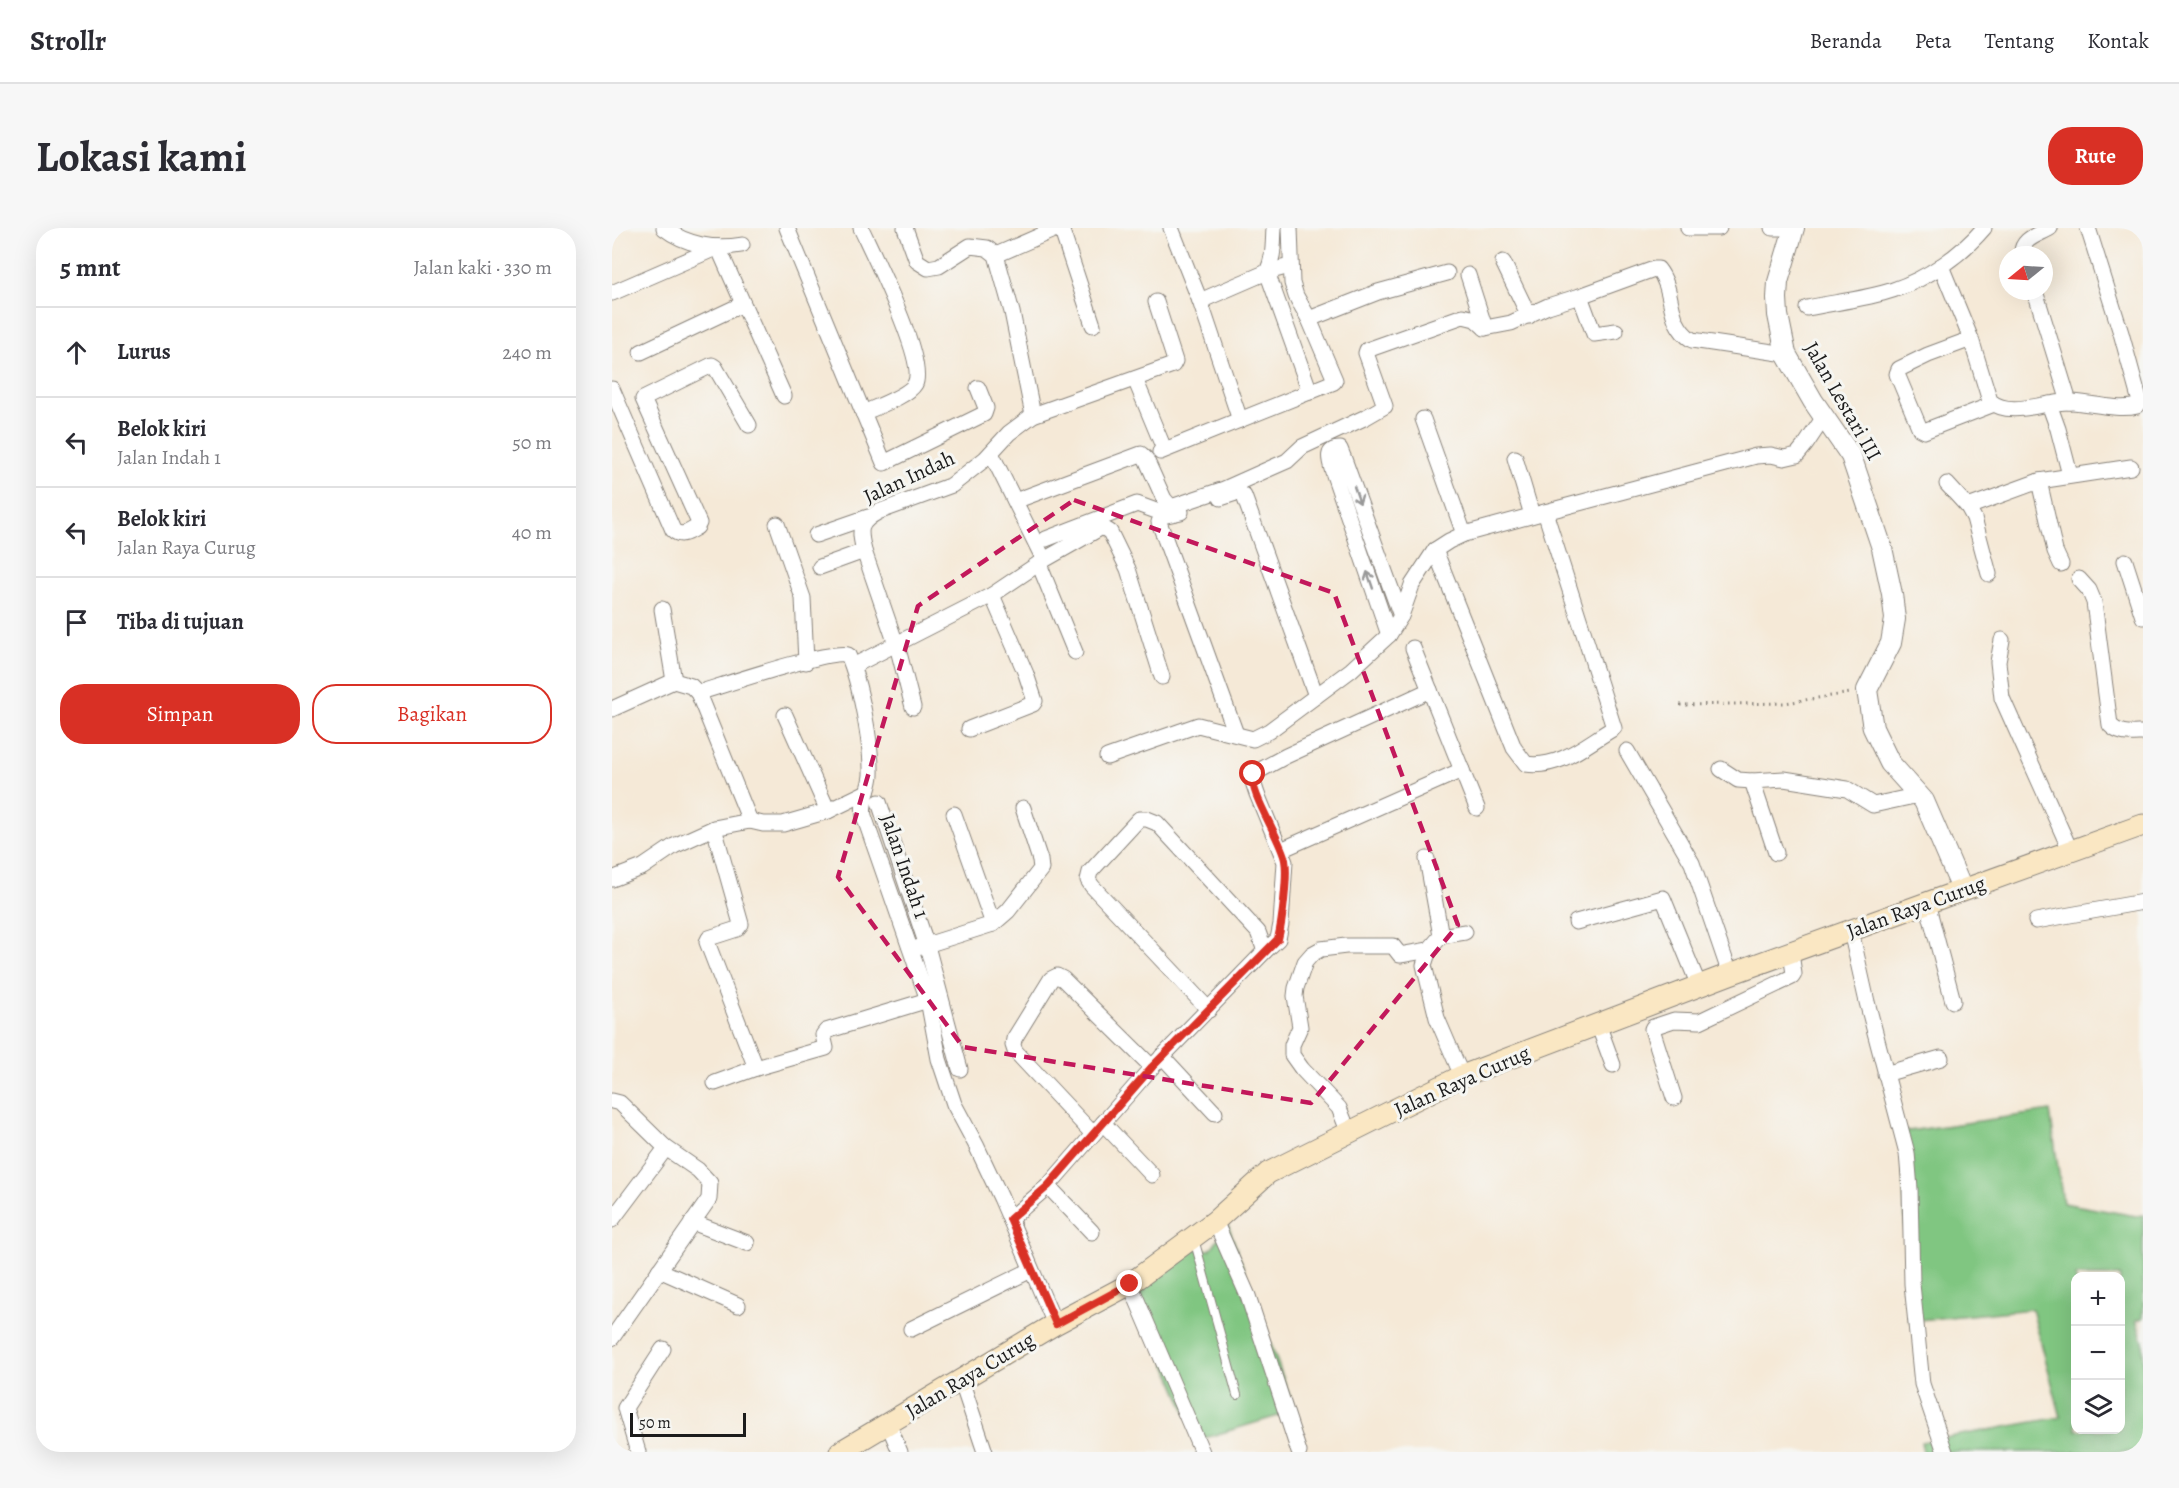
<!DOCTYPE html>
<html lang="id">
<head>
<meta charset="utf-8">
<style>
  :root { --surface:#fff; --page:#f7f7f7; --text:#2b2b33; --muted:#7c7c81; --line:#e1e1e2; --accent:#d93025 }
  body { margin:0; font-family:Alegreya,serif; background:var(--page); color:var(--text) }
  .controls { position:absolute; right:18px; bottom:18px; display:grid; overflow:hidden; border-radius:12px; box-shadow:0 6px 24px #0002 }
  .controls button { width:54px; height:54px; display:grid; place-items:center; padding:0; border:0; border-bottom:2px solid var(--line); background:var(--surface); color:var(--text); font:30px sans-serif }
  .compass { position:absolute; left:1387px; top:18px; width:54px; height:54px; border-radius:50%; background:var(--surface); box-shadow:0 6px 24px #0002; rotate:252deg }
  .scale { position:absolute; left:18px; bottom:15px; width:116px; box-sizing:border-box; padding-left:6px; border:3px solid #1c1c1c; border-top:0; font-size:16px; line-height:21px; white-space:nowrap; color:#1c1c1c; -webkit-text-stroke:4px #f6f6f2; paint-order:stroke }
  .stop { position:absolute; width:18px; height:18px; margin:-14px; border:4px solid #d93025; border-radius:50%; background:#fff }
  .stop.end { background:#d93025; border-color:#fff; box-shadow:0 2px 6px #0008 }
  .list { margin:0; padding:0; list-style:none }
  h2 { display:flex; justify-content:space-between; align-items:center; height:78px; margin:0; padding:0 24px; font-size:26px }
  h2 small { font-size:20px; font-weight:400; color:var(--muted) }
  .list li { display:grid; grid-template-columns:39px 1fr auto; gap:18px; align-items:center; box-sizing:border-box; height:90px; padding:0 24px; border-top:2px solid var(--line) }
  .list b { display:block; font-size:22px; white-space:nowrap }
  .list p { margin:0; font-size:20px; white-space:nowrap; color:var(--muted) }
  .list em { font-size:20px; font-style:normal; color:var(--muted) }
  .actions { display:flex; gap:12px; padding:18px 24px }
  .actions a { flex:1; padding:14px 0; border:2px solid var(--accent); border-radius:24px; text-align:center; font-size:21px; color:var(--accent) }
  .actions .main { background:var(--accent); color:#fff }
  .icon { flex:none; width:33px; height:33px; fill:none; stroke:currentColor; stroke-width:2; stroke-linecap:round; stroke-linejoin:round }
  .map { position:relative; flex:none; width:1531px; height:1224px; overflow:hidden; border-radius:24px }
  header { display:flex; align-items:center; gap:36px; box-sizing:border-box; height:84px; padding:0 30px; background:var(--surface); border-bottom:2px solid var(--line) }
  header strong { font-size:28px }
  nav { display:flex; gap:33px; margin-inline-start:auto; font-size:21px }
  .intro { display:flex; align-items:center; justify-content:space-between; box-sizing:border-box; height:144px; padding:0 36px }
  h1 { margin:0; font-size:42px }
  .button { padding:15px 27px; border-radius:24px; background:var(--accent); color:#fff; font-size:21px; font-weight:700 }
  main { display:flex; gap:36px; padding:0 36px }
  aside { flex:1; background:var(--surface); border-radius:24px; box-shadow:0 6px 24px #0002 }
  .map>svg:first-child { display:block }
  .green { fill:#80c681; stroke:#4e714e; stroke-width:1.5; fill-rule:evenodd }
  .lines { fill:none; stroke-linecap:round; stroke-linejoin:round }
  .service-casing { stroke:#88827a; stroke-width:10 }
  .minor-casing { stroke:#88827a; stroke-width:17 }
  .tertiary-casing { stroke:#88827a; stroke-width:22 }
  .secondary-casing { stroke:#88827a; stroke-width:23 }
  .path { stroke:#88827a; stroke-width:3; stroke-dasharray:1.5 4.5; stroke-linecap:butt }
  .service { stroke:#fff; stroke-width:8 }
  .minor { stroke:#fff; stroke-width:15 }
  .tertiary { stroke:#fff; stroke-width:20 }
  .secondary { stroke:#fae7c3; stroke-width:21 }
  .oneway { stroke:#999 }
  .route { stroke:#d93025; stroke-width:8 }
  .marked { fill:none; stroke:#c2185b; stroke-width:4.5; stroke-dasharray:12 8; stroke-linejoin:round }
  .labels { text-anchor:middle; stroke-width:6; stroke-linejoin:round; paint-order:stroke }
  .street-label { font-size:21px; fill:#1c1c1c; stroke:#f6f6f2 }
</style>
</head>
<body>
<header>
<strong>Strollr</strong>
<nav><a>Beranda</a><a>Peta</a><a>Tentang</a><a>Kontak</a></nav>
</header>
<div class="intro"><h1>Lokasi kami</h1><a class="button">Rute</a></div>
<main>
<aside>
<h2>5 mnt<small>Jalan kaki · 330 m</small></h2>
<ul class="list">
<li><svg class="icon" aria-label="ahead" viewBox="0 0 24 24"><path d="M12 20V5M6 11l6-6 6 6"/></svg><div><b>Lurus</b></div><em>240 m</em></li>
<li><svg class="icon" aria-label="left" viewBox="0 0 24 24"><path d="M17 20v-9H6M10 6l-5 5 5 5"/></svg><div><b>Belok kiri</b><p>Jalan Indah 1</p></div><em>50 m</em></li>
<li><svg class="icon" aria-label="left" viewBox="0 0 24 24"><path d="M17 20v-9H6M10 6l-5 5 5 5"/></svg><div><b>Belok kiri</b><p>Jalan Raya Curug</p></div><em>40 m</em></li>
<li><svg class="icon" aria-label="arrive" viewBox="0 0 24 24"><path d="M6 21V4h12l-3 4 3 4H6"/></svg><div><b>Tiba di tujuan</b></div></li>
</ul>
<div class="actions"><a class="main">Simpan</a><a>Bagikan</a></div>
</aside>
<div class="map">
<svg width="1531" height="1224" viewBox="0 0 1531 1224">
  <rect width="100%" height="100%" fill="#f6f6f2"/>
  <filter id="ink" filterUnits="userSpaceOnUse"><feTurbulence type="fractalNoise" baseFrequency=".0167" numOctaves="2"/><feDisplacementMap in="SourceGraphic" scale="12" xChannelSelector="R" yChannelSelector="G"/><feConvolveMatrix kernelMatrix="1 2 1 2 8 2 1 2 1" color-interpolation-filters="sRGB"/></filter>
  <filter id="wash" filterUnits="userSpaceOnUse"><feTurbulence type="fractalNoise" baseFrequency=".008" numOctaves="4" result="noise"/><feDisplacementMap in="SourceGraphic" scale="24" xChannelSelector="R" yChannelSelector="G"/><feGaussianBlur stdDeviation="1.35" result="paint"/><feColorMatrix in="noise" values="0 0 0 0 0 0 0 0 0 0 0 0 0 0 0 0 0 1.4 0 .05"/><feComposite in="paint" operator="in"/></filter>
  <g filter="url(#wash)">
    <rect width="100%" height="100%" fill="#f5e9d7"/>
    <g class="green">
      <path d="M1438 883 1451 975 1524 988 1531 987V1090L1524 1092 1531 1114V1224H1311L1309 1214 1449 1189 1420 1081 1297 1093 1290 904ZM1464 1048H1508V1202H1464Z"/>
      <polygon points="616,997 683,1183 586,1212 517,1049 568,1019 598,1022"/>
    </g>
  </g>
  <g filter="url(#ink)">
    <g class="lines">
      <g class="service-casing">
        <polyline id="service" points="582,1011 625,1167"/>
      </g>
      <g class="minor-casing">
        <g id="minor">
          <path d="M52 0C74 17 103 22 130 17"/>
          <polyline points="175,0 272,235 372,186 374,180 366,160"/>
          <path d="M249 0C261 26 315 134 303 156 296 168 264 179 251 185"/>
          <polyline points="293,0 305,33 316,40 327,38 358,18 375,20 384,27 400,84 421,187"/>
          <polyline points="449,0 481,97"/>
          <polyline points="559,0 588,73 628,192"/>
          <polyline points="1076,0 1107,0"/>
          <polyline points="1160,0 1171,0"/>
          <polyline points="384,27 446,0"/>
          <path d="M1410 27C1408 11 1426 7 1438 0"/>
          <polyline points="891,34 917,88"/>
          <polyline points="678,38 655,44 698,164"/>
          <path d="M1329 38 1359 111 1378 173C1399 191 1435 172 1460 174 1478 175 1507 183 1525 178L1528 174 1509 105 1476 0"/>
          <path d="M856 47 873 100 899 95 936 78 968 68 1042 41H1046C1064 64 1053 94 1080 112L1174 126"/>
          <polyline points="1423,63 1457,174"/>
          <polyline points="0,65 106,19 172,168"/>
          <polyline points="968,68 982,106 1004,103"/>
          <path d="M588 73 655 44C662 30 661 16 662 0"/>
          <path d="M1195 80C1224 74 1254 71 1281 62 1315 51 1349 27 1372 0"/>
          <polyline points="697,91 766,64 835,45"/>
          <polyline points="1359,111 1316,127 1287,141 1285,146 1308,201 1312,203 1382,176"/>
          <polyline points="29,124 131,76"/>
          <polyline points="523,151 550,216"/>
          <path d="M0 161 61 302C69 310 76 304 85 299L87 295 31 171 100 137 103 139 137 197"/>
          <polyline points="1437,176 1446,201 1458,247"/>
          <polyline points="811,191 852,306"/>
          <polyline points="548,224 722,154 723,152 697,91 684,68 680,55 678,0"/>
          <polyline points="379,225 432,332"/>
          <polyline points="903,230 920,287"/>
          <polyline points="1427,253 1443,323 1449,336"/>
          <polyline points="1335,256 1356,279 1362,290 1377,346"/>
          <polyline points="609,270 627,264 632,268 704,468"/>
          <polyline points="403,273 529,226 534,231 552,271 559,279 612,261 659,240 675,233 690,219 754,189 773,178 754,125 755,122 851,88 863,91 873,100"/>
          <polyline points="1356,279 1427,253 1519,239"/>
          <polyline points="547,294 624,506"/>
          <polyline points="165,296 191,370 194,434"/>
          <polyline points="204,307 256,289"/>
          <polyline points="434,311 525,276 555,287 569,284"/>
          <path d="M823 322 902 520 914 536C948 541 974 516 1002 500L933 284"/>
          <polyline points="1513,333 1531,389"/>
          <polyline points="427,336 463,424"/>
          <polyline points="208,339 252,323"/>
          <path d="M1467 351 1477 362 1482 374 1498 497C1507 507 1519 505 1531 505"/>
          <polyline points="50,381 62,453"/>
          <path d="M777 407 720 241C717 231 714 221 728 221L732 231 789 388"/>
          <polyline points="1390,412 1386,434 1390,470 1459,624"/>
          <polyline points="801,420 865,580"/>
          <polyline points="241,438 380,367 432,332 490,299 498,304 516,341 550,449"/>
          <polyline points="86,465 138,593"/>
          <path d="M301 479 287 425 252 323C247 302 246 295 266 284L340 257 373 231 397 205 421 187 561 137 563 133 544 74"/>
          <path d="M0 481 62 453 79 458 86 465C109 458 221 420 236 427 248 454 260 518 259 547 258 562 249 573 252 588L316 772 327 831 342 876 364 917 389 970 443 1096"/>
          <polyline points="173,487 216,583"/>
          <polyline points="357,501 421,476 423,473 414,446 380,367"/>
          <polyline points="1015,523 1080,635 1118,746"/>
          <polyline points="495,529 586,497 641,511 657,503 739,442 777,407 789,388 800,357 823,322 837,313 852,306 933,284 1144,228 1159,227 1172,230 1185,227 1194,216 1212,189"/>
          <polyline points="1109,541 1126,552 1140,553"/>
          <polyline points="267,574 315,718 348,841"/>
          <polyline points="102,600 129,696 125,701 97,710 95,714 144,840"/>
          <polyline points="669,622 850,542"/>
          <polyline points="1164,625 1140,553 1172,551 1235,561 1261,577 1307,567"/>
          <polyline points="815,631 829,708 817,722 812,737 825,790 850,848"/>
          <polyline points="0,651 31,639 62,618 102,600 138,593 151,596 171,596 216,583 255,564"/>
          <polyline points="1315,675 1341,773"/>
          <polyline points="1424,693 1531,674"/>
          <polyline points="964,694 1051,670 1087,758"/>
          <polyline points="381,696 396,683 429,641 428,632 411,580"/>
          <polyline points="1239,703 1255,774 1295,925 1298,961 1300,1056 1310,1156 1333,1224"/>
          <polyline points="829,708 853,704"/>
          <polyline points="305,720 381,696 342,586"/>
          <polyline points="653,723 666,711 669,696 673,634 645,566 640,551 641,546 674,528 818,462"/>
          <polyline points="986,796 1001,837"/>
          <polyline points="550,828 603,885"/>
          <polyline points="540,839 653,723 646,704 545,595 535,591 527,591 478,644 476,652 480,658 597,782"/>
          <polyline points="1273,846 1329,830"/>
          <polyline points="103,855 144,840 214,820 211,807 214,803 316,772"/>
          <polyline points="1062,870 1040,801 1041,799 1062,792 1088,793 1180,749 1182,746 1179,725"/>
          <polyline points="0,873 8,875 54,920 86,942 98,955 97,971 0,1110"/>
          <polyline points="491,895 540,947"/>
          <polyline points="737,905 727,880 690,841 680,827 680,817 688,799 683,768 684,760 693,734 700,726 709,721 734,718 781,718 788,727 817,722"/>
          <polyline points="436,958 480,1004"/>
          <polyline points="398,991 436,958 540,839 451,751 445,748 439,751 402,811 401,817 403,823 481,906"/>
          <polyline points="0,992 54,920"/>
          <polyline points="603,993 636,1068 687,1224"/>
          <polyline points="80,994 135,1015"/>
          <polyline points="47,1042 126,1077"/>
          <polyline points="518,1056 590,1224"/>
          <polyline points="299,1101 419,1042"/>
          <polyline points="349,1152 373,1224"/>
          <polyline points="276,1195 288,1224"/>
          <polyline points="26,1224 13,1180 51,1121"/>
        </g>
      </g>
      <g class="tertiary-casing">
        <polyline id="tertiary" points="1182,0 1166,54 1165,70 1166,87 1174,126 1201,173 1239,228 1270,320 1280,366 1283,391 1279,415 1255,462 1261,500 1278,535 1312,573 1350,661"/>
      </g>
      <g class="secondary-casing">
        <polyline id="secondary" points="228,1224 443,1096 518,1056 603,993 656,945 850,848 1118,746 1531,597"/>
      </g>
      <polyline class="path" points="1068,477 1173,475 1239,465"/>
      <use href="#service" class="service"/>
      <use href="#minor" class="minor"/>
      <use href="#tertiary" class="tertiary"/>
      <use href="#secondary" class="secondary"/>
    </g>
    <defs><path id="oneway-shaft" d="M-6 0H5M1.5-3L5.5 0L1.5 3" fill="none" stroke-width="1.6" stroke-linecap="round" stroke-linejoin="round" transform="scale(1.5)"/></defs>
    <g class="oneway">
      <use href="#oneway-shaft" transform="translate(745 267) rotate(71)"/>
      <use href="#oneway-shaft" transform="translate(758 352) rotate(-109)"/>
    </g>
  </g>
  <g class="lines" filter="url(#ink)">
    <path class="route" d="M518 1056 444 1096 398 991 436 958 540 839 666 711C670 695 676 648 673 632 669 611 636 563 641 546"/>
  </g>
  <path class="marked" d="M462 272 722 365 846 697 699 875 351 819 226 649 306 378Z"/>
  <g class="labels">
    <g class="street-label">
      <text transform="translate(1231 173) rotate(60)" y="7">Jalan Lestari III</text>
      <text transform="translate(297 249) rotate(-25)" y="7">Jalan Indah</text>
      <text transform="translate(293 638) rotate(71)" y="7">Jalan Indah 1</text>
      <text transform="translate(1304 679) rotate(-20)" y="7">Jalan Raya Curug</text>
      <text transform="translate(850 853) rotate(-24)" y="7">Jalan Raya Curug</text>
      <text transform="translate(358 1147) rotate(-31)" y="7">Jalan Raya Curug</text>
    </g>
  </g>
</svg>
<div class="controls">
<button>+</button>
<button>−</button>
<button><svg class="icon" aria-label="layers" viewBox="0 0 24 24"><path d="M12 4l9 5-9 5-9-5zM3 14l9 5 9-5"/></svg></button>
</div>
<svg class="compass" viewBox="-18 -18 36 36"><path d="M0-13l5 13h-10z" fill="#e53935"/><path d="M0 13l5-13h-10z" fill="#7c7c81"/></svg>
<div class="scale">50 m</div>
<div class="stop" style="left:641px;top:546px"></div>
<div class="stop end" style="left:518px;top:1056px"></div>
</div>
</main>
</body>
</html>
